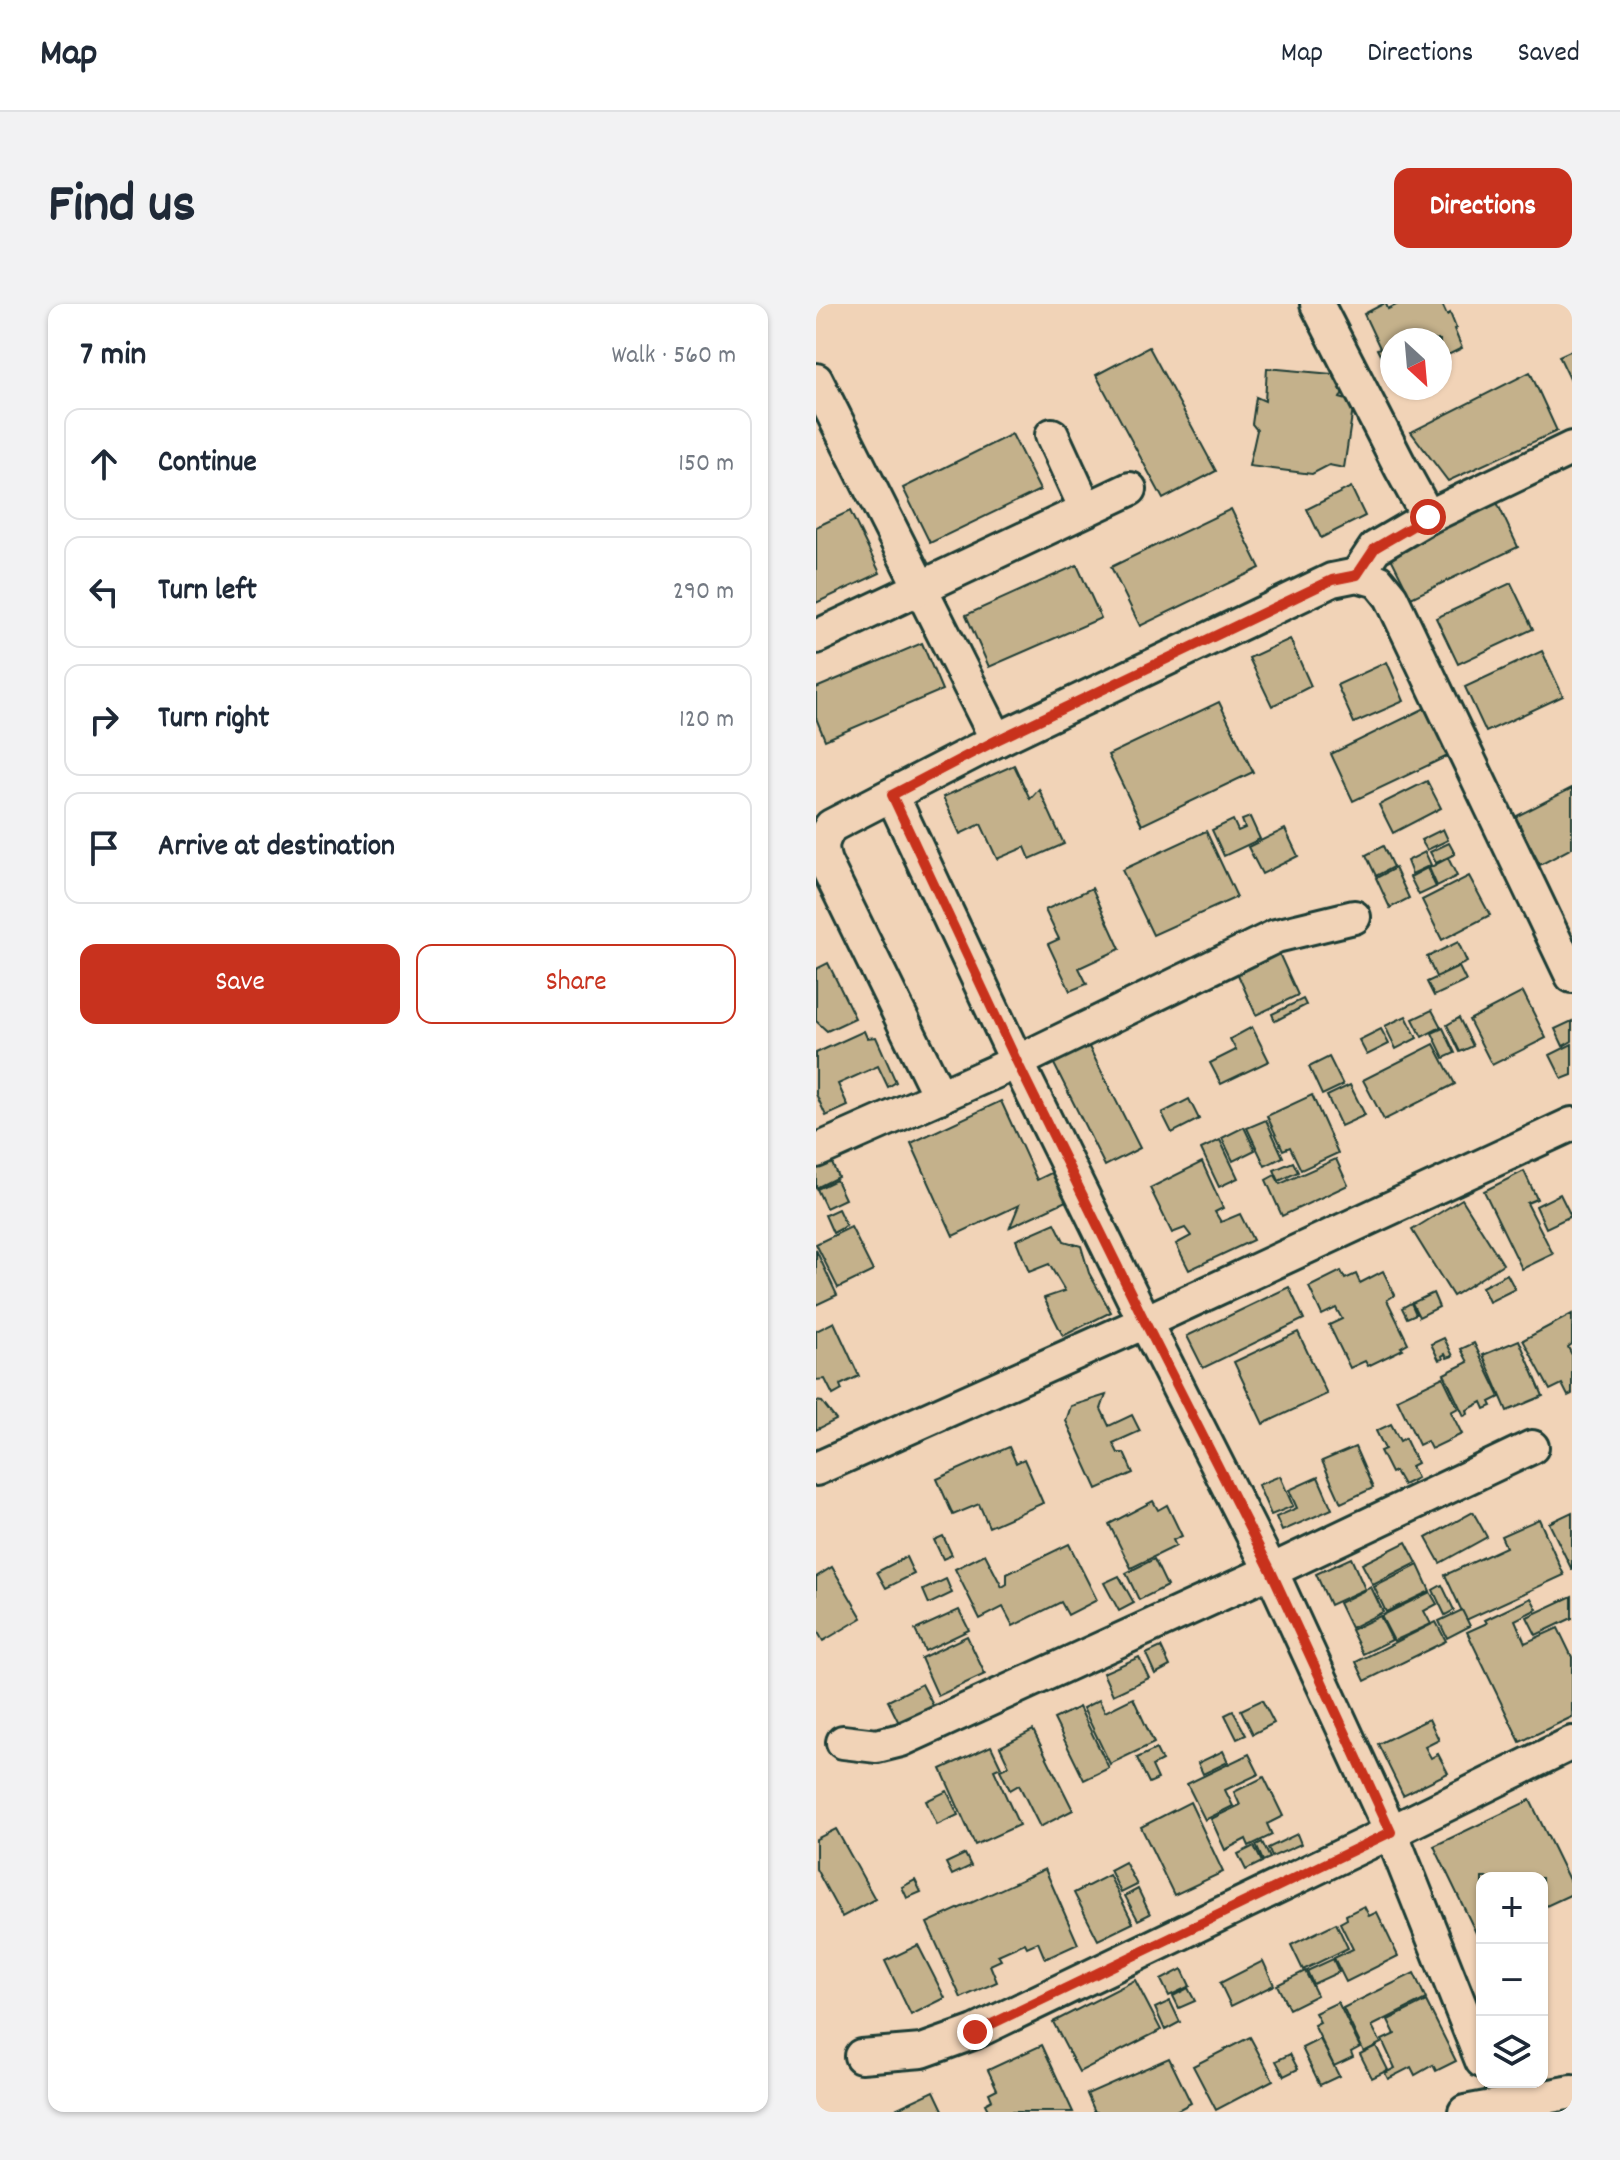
<!DOCTYPE html>
<html lang="en">
<head>
<meta charset="utf-8">
<style>
  :root { --surface:#fff; --page:#f2f2f3; --text:#1f2937; --muted:#747a83; --line:#e0e1e3; --accent:#c8321e }
  body { margin:0; font-family:Dekko,sans-serif; background:var(--page); color:var(--text) }
  .controls { position:absolute; right:24px; bottom:24px; display:grid; overflow:hidden; border-radius:16px; box-shadow:0 2px 6px #0004 }
  .controls button { width:72px; height:72px; display:grid; place-items:center; padding:0; border:0; border-bottom:2px solid var(--line); background:var(--surface); color:var(--text); font:40px sans-serif }
  .compass { position:absolute; left:564px; top:24px; width:72px; height:72px; border-radius:50%; background:var(--surface); box-shadow:0 2px 6px #0004; rotate:154deg }
  .stop { position:absolute; width:24px; height:24px; margin:-18px; border:6px solid #c8321e; border-radius:50%; background:#fff }
  .stop.end { background:#c8321e; border-color:#fff; box-shadow:0 2px 8px #0008 }
  .list { margin:0; padding:0; list-style:none }
  h2 { display:flex; justify-content:space-between; align-items:center; height:104px; margin:0; padding:0 32px; font-size:34px }
  h2 small { font-size:26px; font-weight:400; color:var(--muted) }
  .list li { display:grid; grid-template-columns:52px 1fr auto; gap:24px; align-items:center; box-sizing:border-box; height:112px; margin:0 16px 16px; padding:0 16px; border:2px solid var(--line); border-radius:16px }
  .list b { display:block; font-size:30px; white-space:nowrap }
  .list em { font-size:26px; font-style:normal; color:var(--muted) }
  .actions { display:flex; gap:16px; padding:24px 32px }
  .actions a { flex:1; padding:18px 0; border:2px solid var(--accent); border-radius:16px; text-align:center; font-size:28px; color:var(--accent) }
  .actions .main { background:var(--accent); color:#fff }
  .icon { flex:none; width:44px; height:44px; fill:none; stroke:currentColor; stroke-width:2; stroke-linecap:round; stroke-linejoin:round }
  .map { position:relative; flex:none; width:756px; height:1808px; overflow:hidden; border-radius:16px }
  header { display:flex; align-items:center; gap:48px; box-sizing:border-box; height:112px; padding:0 40px; background:var(--surface); border-bottom:2px solid var(--line) }
  header strong { font-size:38px }
  nav { display:flex; gap:44px; margin-inline-start:auto; font-size:28px }
  .intro { display:flex; align-items:center; justify-content:space-between; box-sizing:border-box; height:192px; padding:0 48px }
  h1 { margin:0; font-size:56px }
  .button { padding:20px 36px; border-radius:16px; background:var(--accent); color:#fff; font-size:28px; font-weight:700 }
  main { display:flex; gap:48px; padding:0 48px }
  aside { flex:1; background:var(--surface); border-radius:16px; box-shadow:0 2px 6px #0004 }
  .map>svg:first-child { display:block }
  .building { fill:#c4b18b; stroke:#1f3d34; stroke-width:2 }
  .lines { fill:none; stroke-linecap:round; stroke-linejoin:round }
  .minor-casing { stroke:#1f3d34; stroke-width:38 }
  .minor { stroke:#f1d3b7; stroke-width:32 }
  .route { stroke:#c8321e; stroke-width:10 }
</style>
</head>
<body>
<header>
<strong>Map</strong>
<nav><a>Map</a><a>Directions</a><a>Saved</a></nav>
</header>
<div class="intro"><h1>Find us</h1><a class="button">Directions</a></div>
<main>
<aside>
<h2>7 min<small>Walk · 560 m</small></h2>
<ul class="list">
<li><svg class="icon" aria-label="ahead" viewBox="0 0 24 24"><path d="M12 20V5M6 11l6-6 6 6"/></svg><div><b>Continue</b></div><em>150 m</em></li>
<li><svg class="icon" aria-label="left" viewBox="0 0 24 24"><path d="M17 20v-9H6M10 6l-5 5 5 5"/></svg><div><b>Turn left</b></div><em>290 m</em></li>
<li><svg class="icon" aria-label="right" viewBox="0 0 24 24"><path d="M7 20v-9h11M14 6l5 5-5 5"/></svg><div><b>Turn right</b></div><em>120 m</em></li>
<li><svg class="icon" aria-label="arrive" viewBox="0 0 24 24"><path d="M6 21V4h12l-3 4 3 4H6"/></svg><div><b>Arrive at destination</b></div></li>
</ul>
<div class="actions"><a class="main">Save</a><a>Share</a></div>
</aside>
<div class="map">
<svg width="756" height="1808" viewBox="0 0 756 1808">
  <rect width="100%" height="100%" fill="#f1d3b7"/>
  <filter id="ink" filterUnits="userSpaceOnUse"><feTurbulence type="fractalNoise" baseFrequency=".0125" numOctaves="2"/><feDisplacementMap in="SourceGraphic" scale="16" xChannelSelector="R" yChannelSelector="G"/><feConvolveMatrix kernelMatrix="1 2 1 2 8 2 1 2 1" color-interpolation-filters="sRGB"/></filter>
  <g filter="url(#ink)">
    <g class="building">
      <polygon points="567,0 570,0 572,5 582,0 626,0 631,11 634,9 640,24 638,25 646,44 624,55 624,36 576,36 576,69 572,60 569,61 561,45 564,44 548,10"/>
      <polygon points="333,43 400,167 347,195 280,71"/>
      <polygon points="756,46 756,79 743,52"/>
      <polygon points="451,64 516,70 529,84 524,94 538,98 528,164 513,161 496,170 433,162 441,126 436,120 440,93 449,97"/>
      <polygon points="714,68 741,127 632,177 595,128"/>
      <polygon points="196,130 224,186 114,239 87,184"/>
      <polygon points="535,183 549,212 505,234 491,205"/>
      <polygon points="678,192 702,243 595,294 570,244"/>
      <polygon points="415,205 444,264 324,322 295,263"/>
      <polygon points="34,207 64,269 0,299 0,223"/>
      <polygon points="261,261 285,314 173,363 150,311"/>
      <polygon points="695,279 717,325 642,360 620,314"/>
      <polygon points="474,335 495,382 456,402 433,354"/>
      <polygon points="106,339 126,386 9,436 0,414 0,384"/>
      <polygon points="726,347 747,392 670,428 649,383"/>
      <polygon points="571,358 588,397 538,419 521,381"/>
      <polygon points="403,398 437,468 326,521 292,451"/>
      <polygon points="615,401 638,449 537,497 515,450"/>
      <polygon points="198,461 214,495 223,485 248,540 214,555 209,543 181,555 165,520 144,530 127,493"/>
      <polygon points="611,477 625,504 577,529 563,501"/>
      <polygon points="756,484 756,544 724,561 699,513"/>
      <polygon points="434,513 444,535 408,552 396,526 417,516 422,527 429,524 426,516"/>
      <polygon points="469,525 482,552 446,570 432,543"/>
      <polygon points="627,525 632,536 611,546 605,536"/>
      <polygon points="390,527 421,593 337,631 306,566"/>
      <polygon points="633,539 639,550 620,559 614,548"/>
      <polygon points="567,542 577,563 560,572 550,551"/>
      <polygon points="609,548 615,561 596,570 591,557"/>
      <polygon points="632,554 641,572 621,582 613,564"/>
      <polygon points="579,564 593,594 574,604 560,574"/>
      <polygon points="611,564 620,583 603,591 594,573"/>
      <polygon points="653,572 674,611 626,636 606,596"/>
      <polygon points="276,584 304,645 263,664 271,680 254,687 232,640 243,635 229,606"/>
      <polygon points="642,638 651,658 620,673 611,653"/>
      <polygon points="461,645 482,691 440,711 419,664"/>
      <polygon points="12,659 39,714 11,727 0,717 0,665"/>
      <polygon points="643,663 650,677 618,692 611,678"/>
      <polygon points="707,688 730,734 676,761 653,716"/>
      <polygon points="487,695 490,701 459,717 456,710"/>
      <polygon points="616,706 625,723 606,733 597,715"/>
      <polygon points="590,712 601,734 580,745 569,722"/>
      <polygon points="643,714 657,742 644,748 631,721"/>
      <polygon points="756,717 756,737 747,742 739,725"/>
      <polygon points="436,723 453,757 405,780 394,759 420,746 414,735"/>
      <polygon points="627,724 639,749 628,754 616,729"/>
      <polygon points="565,725 573,740 551,751 543,736"/>
      <polygon points="48,727 51,734 60,733 80,778 72,783 62,762 22,780 32,802 10,812 0,790 0,749"/>
      <polygon points="270,737 324,844 289,862 235,754"/>
      <polygon points="618,740 639,780 568,816 547,776"/>
      <polygon points="756,740 756,771 746,775 734,751"/>
      <polygon points="513,753 527,781 506,791 493,763"/>
      <polygon points="534,781 549,811 525,822 511,792"/>
      <polygon points="496,791 522,849 485,866 474,843 467,846 451,812"/>
      <polygon points="373,795 383,815 356,829 346,809"/>
      <polygon points="185,797 221,876 237,868 250,897 194,923 203,901 137,932 95,839"/>
      <polygon points="450,816 467,853 449,862 431,824"/>
      <polygon points="428,823 439,846 417,857 406,834"/>
      <polygon points="404,836 422,874 403,883 385,845"/>
      <polygon points="520,855 532,881 466,912 450,876 459,871 464,880"/>
      <polygon points="15,857 22,873 0,884 0,864"/>
      <polygon points="386,858 407,904 399,908 405,918 424,910 437,936 373,966 360,940 375,932 369,924 356,929 334,884"/>
      <polygon points="477,858 482,868 463,877 458,866"/>
      <polygon points="708,867 721,895 711,899 737,950 706,965 668,887"/>
      <polygon points="20,876 29,895 10,904 1,885"/>
      <polygon points="744,890 755,912 730,924 720,902"/>
      <polygon points="646,895 687,960 637,992 596,926"/>
      <polygon points="22,905 30,922 17,929 9,911"/>
      <polygon points="239,919 248,937 265,942 273,969 295,1008 247,1032 228,994 249,987 233,960 213,968 200,936"/>
      <polygon points="35,923 57,967 22,984 0,940"/>
      <polygon points="0,946 21,991 0,1001"/>
      <polygon points="525,967 529,975 540,970 544,979 567,967 579,991 571,996 592,1039 585,1043 587,1045 552,1062 549,1057 534,1064 513,1021 526,1015 520,1004 506,1011 493,983"/>
      <polygon points="691,970 699,985 673,998 666,983"/>
      <polygon points="473,983 488,1015 387,1064 371,1032"/>
      <polygon points="617,989 623,1003 603,1013 596,999"/>
      <polygon points="595,999 600,1010 591,1014 586,1004"/>
      <polygon points="756,1010 756,1040 752,1043 756,1051 756,1090 752,1092 746,1080 734,1086 707,1036"/>
      <polygon points="18,1018 43,1072 24,1081 26,1086 17,1091 9,1075 0,1076 0,1027"/>
      <polygon points="482,1028 511,1090 447,1120 418,1058"/>
      <polygon points="628,1034 637,1052 631,1054 629,1050 626,1052 627,1055 623,1056 615,1040"/>
      <polygon points="703,1036 727,1092 691,1107 667,1051"/>
      <polygon points="658,1039 684,1093 674,1098 676,1102 669,1105 666,1098 651,1106 652,1110 648,1112 628,1070 652,1058 645,1045"/>
      <polygon points="627,1073 642,1104 635,1108 646,1130 615,1145 611,1137 603,1141 581,1095"/>
      <polygon points="290,1091 285,1105 293,1122 316,1111 324,1127 297,1139 302,1149 308,1149 317,1169 281,1185 250,1117 255,1102"/>
      <polygon points="0,1097 6,1098 20,1116 0,1126"/>
      <polygon points="575,1120 584,1137 589,1134 601,1159 595,1162 601,1174 587,1181 579,1167 575,1169 564,1147 569,1145 560,1127"/>
      <polygon points="193,1143 200,1159 208,1155 227,1199 173,1223 163,1200 137,1211 121,1175"/>
      <polygon points="539,1143 557,1184 525,1199 506,1157"/>
      <polygon points="464,1172 477,1202 455,1211 442,1181"/>
      <polygon points="502,1173 516,1205 466,1227 460,1213 481,1204 473,1186"/>
      <polygon points="337,1197 342,1206 351,1201 366,1232 357,1236 360,1242 315,1264 293,1220"/>
      <polygon points="657,1208 671,1233 624,1259 610,1234"/>
      <polygon points="756,1208 756,1266 733,1219"/>
      <polygon points="723,1215 748,1271 650,1316 629,1271 690,1243 685,1232"/>
      <polygon points="127,1232 136,1251 127,1255 118,1236"/>
      <polygon points="590,1238 601,1259 557,1281 546,1260"/>
      <polygon points="253,1240 281,1296 252,1311 245,1298 197,1322 187,1303 164,1315 139,1265 169,1250 186,1283 191,1280 191,1270"/>
      <polygon points="90,1253 98,1270 70,1284 61,1268"/>
      <polygon points="535,1254 549,1285 514,1301 500,1270"/>
      <polygon points="338,1255 351,1282 323,1296 310,1269"/>
      <polygon points="602,1261 614,1287 570,1308 558,1283"/>
      <polygon points="16,1263 46,1314 7,1337 0,1325 0,1273"/>
      <polygon points="303,1272 318,1299 303,1307 288,1279"/>
      <polygon points="130,1275 136,1289 113,1300 107,1286"/>
      <polygon points="626,1281 638,1306 629,1311 617,1286"/>
      <polygon points="555,1283 567,1308 535,1324 523,1299"/>
      <polygon points="614,1288 621,1300 608,1307 615,1320 578,1337 565,1312"/>
      <polygon points="756,1292 756,1314 720,1331 711,1313"/>
      <polygon points="715,1294 721,1305 699,1316 709,1339 742,1324 756,1353 756,1413 704,1438 651,1328 671,1319 669,1316"/>
      <polygon points="143,1306 153,1326 109,1347 99,1326"/>
      <polygon points="646,1306 654,1322 631,1334 623,1317"/>
      <polygon points="564,1312 576,1336 547,1350 535,1326"/>
      <polygon points="620,1318 630,1337 549,1377 540,1358"/>
      <polygon points="151,1332 169,1370 122,1392 105,1354"/>
      <polygon points="345,1343 354,1362 339,1370 330,1350"/>
      <polygon points="323,1353 333,1374 297,1391 287,1369"/>
      <polygon points="106,1380 122,1411 88,1429 72,1397"/>
      <polygon points="317,1394 338,1439 294,1460 267,1404 283,1396 289,1408"/>
      <polygon points="446,1396 458,1419 437,1430 425,1406"/>
      <polygon points="263,1403 293,1464 268,1476 238,1415"/>
      <polygon points="417,1407 430,1431 421,1435 409,1411"/>
      <polygon points="613,1415 623,1436 609,1443 615,1454 622,1450 632,1469 587,1491 562,1440"/>
      <polygon points="217,1426 257,1506 224,1523 203,1481 194,1486 184,1466 193,1462 184,1443"/>
      <polygon points="175,1442 185,1463 178,1466 203,1521 159,1541 125,1465"/>
      <polygon points="340,1445 346,1457 336,1462 342,1475 333,1479 321,1454"/>
      <polygon points="407,1447 412,1458 387,1470 382,1459"/>
      <polygon points="433,1450 443,1470 409,1486 417,1502 389,1516 371,1480"/>
      <polygon points="448,1473 467,1512 451,1520 456,1531 433,1542 430,1535 409,1546 395,1515 424,1501 418,1488"/>
      <polygon points="131,1487 142,1511 121,1521 110,1497"/>
      <polygon points="714,1496 756,1582 756,1590 726,1604 726,1574 666,1574 666,1634 663,1635 618,1542"/>
      <polygon points="374,1498 407,1568 358,1591 325,1523"/>
      <polygon points="20,1525 59,1595 26,1613 0,1565 0,1535"/>
      <polygon points="481,1530 485,1540 456,1553 452,1544"/>
      <polygon points="446,1538 454,1554 447,1557 440,1541"/>
      <polygon points="438,1542 446,1558 430,1566 422,1550"/>
      <polygon points="149,1550 155,1562 136,1571 130,1559"/>
      <polygon points="309,1558 321,1581 305,1589 294,1566"/>
      <polygon points="229,1565 262,1640 229,1655 222,1638 211,1643 209,1639 182,1651 185,1656 174,1661 181,1678 145,1694 111,1619"/>
      <polygon points="293,1571 317,1619 282,1636 258,1589"/>
      <polygon points="99,1576 105,1588 91,1594 86,1583"/>
      <polygon points="322,1585 334,1610 322,1616 309,1592"/>
      <polygon points="548,1602 553,1612 561,1608 582,1652 530,1678 518,1654 537,1645 524,1619 531,1615 530,1611"/>
      <polygon points="520,1619 532,1644 487,1666 475,1641"/>
      <polygon points="102,1641 129,1694 95,1711 69,1657"/>
      <polygon points="517,1655 523,1668 497,1680 491,1667"/>
      <polygon points="447,1657 458,1681 415,1702 404,1679"/>
      <polygon points="366,1665 374,1682 353,1692 345,1676"/>
      <polygon points="489,1667 501,1691 473,1705 461,1681"/>
      <polygon points="598,1669 610,1695 556,1722 565,1739 548,1748 527,1704"/>
      <polygon points="319,1676 345,1726 263,1768 237,1718"/>
      <polygon points="372,1684 379,1697 363,1704 357,1692"/>
      <polygon points="354,1697 364,1718 349,1726 339,1704"/>
      <polygon points="610,1697 640,1757 620,1767 617,1761 599,1771 595,1763 572,1775 569,1769 579,1764 566,1736 579,1730 572,1716"/>
      <polygon points="522,1698 544,1743 535,1748 537,1753 518,1762 498,1721 504,1718 499,1709"/>
      <polygon points="434,1733 457,1776 400,1806 377,1762"/>
      <polygon points="504,1735 523,1772 504,1781 486,1744"/>
      <polygon points="226,1741 257,1808 173,1808 169,1800 176,1796 173,1789 181,1785 172,1766"/>
      <polygon points="560,1742 572,1766 556,1774 544,1750"/>
      <polygon points="474,1750 482,1765 468,1772 460,1757"/>
      <polygon points="353,1754 375,1799 358,1808 279,1808 271,1790"/>
      <polygon points="118,1787 128,1808 73,1808"/>
    </g>
    <g class="lines">
      <g class="minor-casing">
        <g id="minor">
          <polyline points="501,0 585,164 612,213 559,244 541,271"/>
          <polyline points="0,76 181,436"/>
          <polyline points="236,131 270,205"/>
          <polyline points="612,213 756,144"/>
          <polyline points="0,333 314,185"/>
          <polyline points="76,491 201,758 329,1018 455,1267 575,1528 666,1757"/>
          <path d="M124 793 9 558C4 542 6 536 15 522L181 436 516 276 541 271 562 277 575 293 756 672"/>
          <polyline points="0,847 201,758 460,632 538,613"/>
          <polyline points="0,1165 329,1018 756,820"/>
          <polyline points="27,1438 61,1442 85,1436 455,1267 716,1143"/>
          <polyline points="45,1752 106,1747 159,1728 575,1528 756,1439"/>
          <polyline points="649,1808 756,1788"/>
        </g>
      </g>
      <use href="#minor" class="minor"/>
    </g>
  </g>
  <g class="lines" filter="url(#ink)">
    <polyline class="route" points="159,1728 575,1528 455,1267 329,1018 201,758 76,491 181,436 516,276 541,271 559,244 612,213"/>
  </g>
</svg>
<div class="controls">
<button>+</button>
<button>−</button>
<button><svg class="icon" aria-label="layers" viewBox="0 0 24 24"><path d="M12 4l9 5-9 5-9-5zM3 14l9 5 9-5"/></svg></button>
</div>
<svg class="compass" viewBox="-18 -18 36 36"><path d="M0-13l5 13h-10z" fill="#e53935"/><path d="M0 13l5-13h-10z" fill="#747a83"/></svg>
<div class="stop" style="left:612px;top:213px"></div>
<div class="stop end" style="left:159px;top:1728px"></div>
</div>
</main>
</body>
</html>
